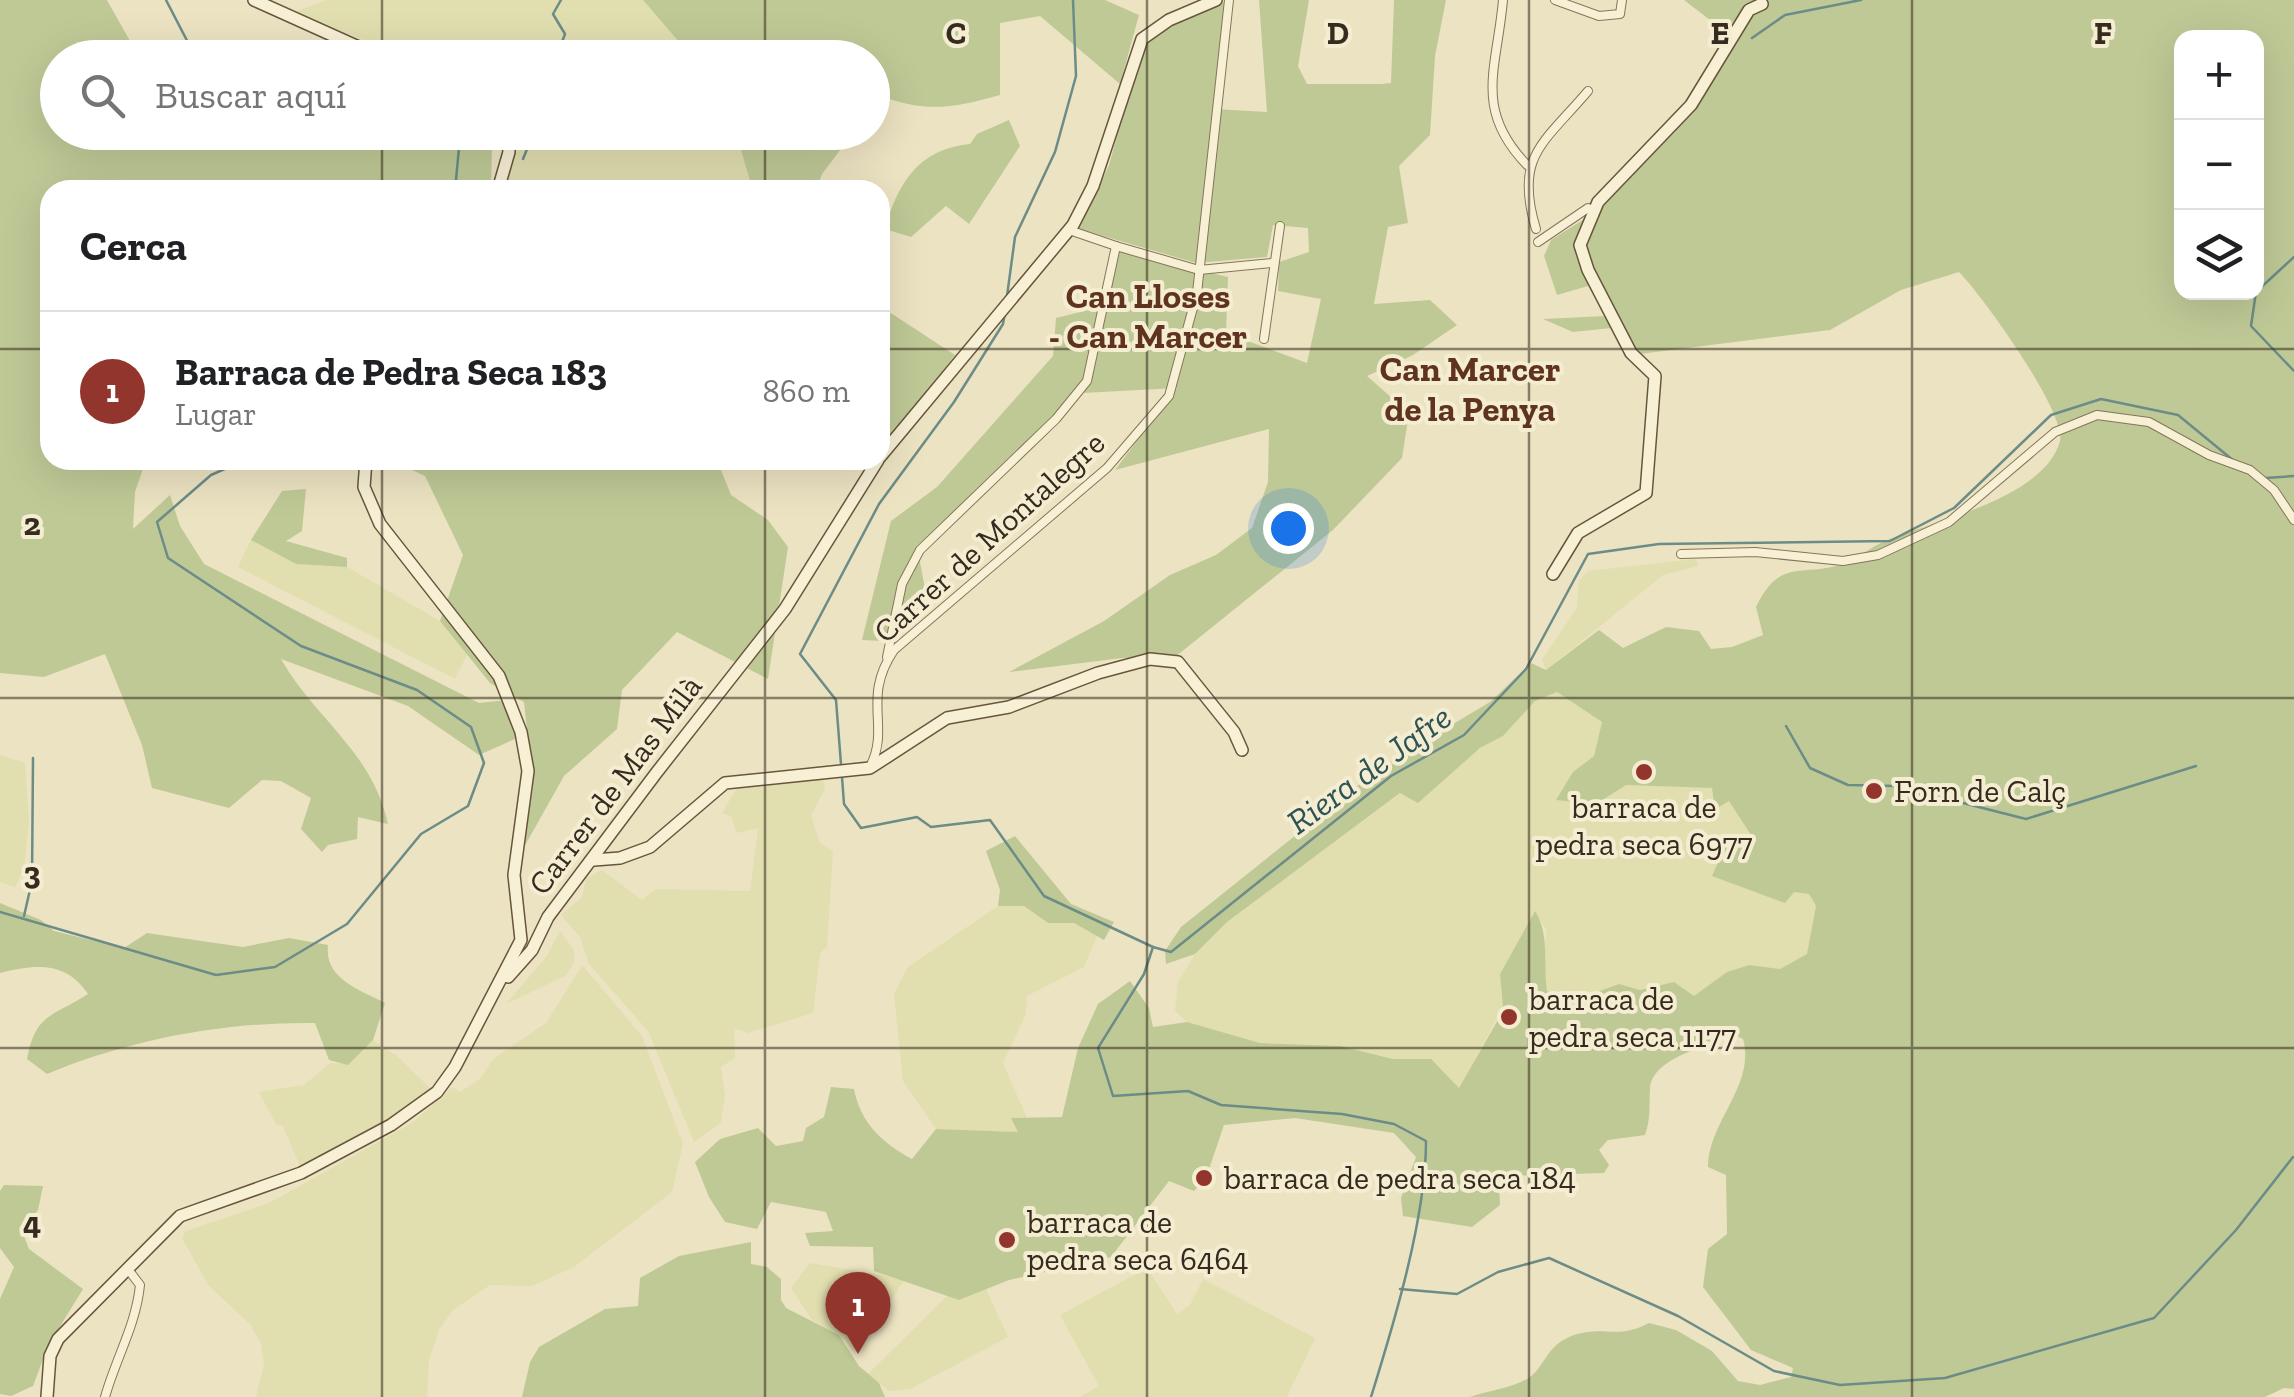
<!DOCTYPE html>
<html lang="es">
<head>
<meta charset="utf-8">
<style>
  :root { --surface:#fff; --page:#f6f6f6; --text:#202124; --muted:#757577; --line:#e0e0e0; --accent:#92352c }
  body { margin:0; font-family:"Zilla Slab",serif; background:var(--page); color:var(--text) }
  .controls { position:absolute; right:30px; top:30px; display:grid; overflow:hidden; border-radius:20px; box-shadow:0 10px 40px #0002 }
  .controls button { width:90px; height:90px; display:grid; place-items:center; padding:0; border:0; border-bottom:2px solid var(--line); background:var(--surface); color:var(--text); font:50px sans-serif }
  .you { position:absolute; left:1288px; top:528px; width:35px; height:35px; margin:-25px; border:8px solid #fff; border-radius:50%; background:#1a73e8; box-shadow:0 0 0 15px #1a73e833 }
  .badge { display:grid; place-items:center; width:65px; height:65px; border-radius:50%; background:var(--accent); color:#fff; font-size:32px; font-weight:700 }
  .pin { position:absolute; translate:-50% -82px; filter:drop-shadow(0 2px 5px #0008) }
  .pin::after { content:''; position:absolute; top:52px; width:35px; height:30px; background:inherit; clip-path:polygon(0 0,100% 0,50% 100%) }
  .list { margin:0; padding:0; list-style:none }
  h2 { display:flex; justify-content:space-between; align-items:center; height:130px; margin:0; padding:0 40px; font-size:42px }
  h2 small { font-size:32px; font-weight:400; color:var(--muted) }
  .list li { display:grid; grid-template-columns:65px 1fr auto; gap:30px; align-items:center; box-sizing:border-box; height:160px; padding:0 40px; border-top:2px solid var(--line) }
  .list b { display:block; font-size:38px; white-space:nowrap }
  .list p { margin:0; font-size:32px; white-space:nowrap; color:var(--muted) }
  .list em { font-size:32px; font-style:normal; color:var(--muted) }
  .icon { flex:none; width:55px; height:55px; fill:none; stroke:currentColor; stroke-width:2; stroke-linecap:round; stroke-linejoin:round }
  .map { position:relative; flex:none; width:2294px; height:1397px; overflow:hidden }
  .search { position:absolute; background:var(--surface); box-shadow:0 10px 40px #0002; left:40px; top:40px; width:850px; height:110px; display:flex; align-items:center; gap:25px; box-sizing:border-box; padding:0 35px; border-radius:55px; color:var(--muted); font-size:38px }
  .panel { position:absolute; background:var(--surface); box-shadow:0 10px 40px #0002; left:40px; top:180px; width:850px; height:290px; border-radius:30px }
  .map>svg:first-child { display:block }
  .farmland { fill:#e1deb0 }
  .green { fill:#bfc996; fill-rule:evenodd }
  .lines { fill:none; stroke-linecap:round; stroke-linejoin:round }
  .stream { stroke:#6c8c87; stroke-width:2.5 }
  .street-casing { stroke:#85755a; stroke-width:10 }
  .secondary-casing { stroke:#67563d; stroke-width:14 }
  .street { stroke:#f7f0d5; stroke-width:8 }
  .secondary { stroke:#f7f0d5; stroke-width:11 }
  .grid { fill:none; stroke:#352b1e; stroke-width:2.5; stroke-opacity:0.55 }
  .poi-dot { fill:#92352c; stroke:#f4edd1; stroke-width:4 }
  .labels { text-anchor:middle; stroke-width:8; stroke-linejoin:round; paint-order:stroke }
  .street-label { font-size:32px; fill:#352b1e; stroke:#f4edd1 }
  .poi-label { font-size:32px; fill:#352b1e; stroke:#f4edd1; text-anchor:start }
  .neighbourhood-label { font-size:35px; font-weight:bold; fill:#60331f; stroke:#f4edd1 }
  .water-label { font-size:35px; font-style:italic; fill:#2d5355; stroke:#f4edd1 }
  .grid-label { font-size:32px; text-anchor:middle; font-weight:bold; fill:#352b1e; stroke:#f4edd1; stroke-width:8; stroke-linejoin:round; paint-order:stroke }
</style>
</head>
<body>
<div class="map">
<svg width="2294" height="1397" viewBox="0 0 2294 1397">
  <rect width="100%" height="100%" fill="#ece3c2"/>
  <g class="farmland">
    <polygon points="327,0 643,0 692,57 405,57 294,12"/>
    <polygon points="515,132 736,133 750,181 743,190 504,190"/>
    <polygon points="251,540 296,564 347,567 440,621 467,655 455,679 238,567"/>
    <polygon points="1696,559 1699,566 1663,575 1546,670 1542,660 1577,608 1579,580 1588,571"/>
    <polygon points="1557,692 1602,722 1594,756 1573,772 1557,800 1626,785 1713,788 1715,808 1729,801 1754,838 1721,855 1713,876 1809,894 1816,906 1808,954 1780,969 1749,965 1727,972 1694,996 1674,982 1640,990 1619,984 1567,1003 1547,991 1543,960 1547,930 1534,912 1500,974 1503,1007 1459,1089 1430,1059 1393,1059 1340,1046 1260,1043 1187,1022 1175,1011 1178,982 1195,954 1227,922 1401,793 1503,736 1535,701"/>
    <polygon points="0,755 25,763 29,821 24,869 15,887 0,882"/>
    <polygon points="823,779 825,789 811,815 820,843 833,851 827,947 820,953 813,1013 748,1033 734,1028 735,1058 721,1067 725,1095 721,1123 694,1142 648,1031 589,964 580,937 561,915 582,897 586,879 602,870 642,900 655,889 750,891 758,828 737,833 731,816 722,813 738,786"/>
    <polygon points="998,906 1024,906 1047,923 1073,923 1097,936 1084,967 1027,996 1026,1014 1003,1063 1027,1118 1019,1132 936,1129 903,1081 894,994 908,967"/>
    <polygon points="560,931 574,950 574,963 565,976 506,1004 547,956"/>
    <polygon points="582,965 642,1036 683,1144 672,1192 574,1267 532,1286 490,1285 453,1310 439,1330 429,1360 427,1397 256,1397 264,1364 261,1344 250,1324 209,1286 182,1238 186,1231 269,1203 412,1123 453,1087 460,1092 481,1078 493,1059 546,1023"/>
    <polygon points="373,1040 397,1056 433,1091 387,1122 300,1166 283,1126 276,1124 259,1092 304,1085 330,1063 348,1064"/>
    <polygon points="810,1263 905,1279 855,1352 839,1335 812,1320 791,1288"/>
    <polygon points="1147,1268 1177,1314 1190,1305 1203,1279 1315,1338 1287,1397 1080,1397 1099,1386 1060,1315"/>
    <polygon points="986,1289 1008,1337 910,1389 889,1391 868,1374 947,1296 959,1300"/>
  </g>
  <g class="green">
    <path d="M0 0H107L139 57 58 58V132L488 133 492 143 491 190H50V460H146L135 492 133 529 170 495 180 526 204 564 479 703 507 700 517 738 479 755 408 706 281 659C316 720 372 751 388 824L358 817 357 839 328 845 322 852 301 829 311 798 281 781 262 780 229 808 152 788 142 745 105 654 44 677 0 673Z"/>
    <path d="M643 0H1105L1139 15 1120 84 1040 16 1000 23V95C954 108 926 113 881 96L873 107 872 58 692 57Z"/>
    <polygon points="1259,0 1309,0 1298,66 1307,84 1381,84 1391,83 1394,0 1446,0 1435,56 1430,135 1399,166 1408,223 1388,227 1374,304 1430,300 1457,325 1413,355 1367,376 1409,413 1402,458 1333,530 1175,657 1122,658 1009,672 1104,621 1170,575 1216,555 1252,528 1268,482 1269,429 1115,470 1177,388 1082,393 917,546 929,610 884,641 862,640 891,521 937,487 1053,356 1056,318 1105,306 1117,251 1228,277 1226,333 1307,363 1321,299 1278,291 1279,262 1309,252 1308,228 1273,225 1267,257 1196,263 1079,229 1109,165 1144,38 1198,10 1226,2 1215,109 1267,112"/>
    <path d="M1684 0H2294V1389L2284 1388 2265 1397H1470C1487 1391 1517 1387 1530 1377 1546 1365 1546 1345 1574 1335 1605 1325 1617 1340 1649 1323L1676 1330 1712 1351 1738 1381 1760 1385 1791 1377 1793 1368 1751 1350 1703 1287 1708 1249 1727 1234 1726 1175 1708 1167C1708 1122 1756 1085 1743 1039L1733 1034C1709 1047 1654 1056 1650 1088 1649 1105 1651 1119 1645 1135L1608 1140 1599 1150 1609 1165 1604 1173 1509 1176 1499 1184 1500 1205 1472 1227 1403 1216 1401 1198 1416 1157 1394 1133 1295 1118 1224 1125 1206 1178 1194 1191 1169 1181 1111 1257 1009 1280 959 1300 874 1271 873 1247 810 1246 805 1233 833 1231 826 1212 771 1202 757 1229 725 1222 709 1197 695 1162 720 1139 758 1128 776 1146 803 1141 806 1128 824 1117 831 1087 854 1089C860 1122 882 1143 912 1159L936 1129 1018 1132 1011 1118 1062 1117 1078 1048 1098 1004 1130 981 1149 1008 1153 1027 1187 1022 1260 1043 1340 1046 1393 1059H1431L1459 1088 1499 1018 1503 1007 1500 974 1535 911C1550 935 1543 962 1547 991L1567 1003 1619 984 1640 990 1674 982 1694 996 1727 972 1749 965 1780 969 1807 954 1816 906 1809 894 1794 892 1785 903 1712 876 1727 842 1741 846 1753 838 1729 801 1715 809 1712 788 1626 785 1596 804 1556 800 1573 772 1594 756 1602 722 1557 692 1535 701 1503 736 1480 748 1418 803 1400 793 1227 922 1195 954 1166 964 1165 951 1181 927 1381 767 1490 702 1531 663 1546 670 1599 630 1623 648 1666 627 1699 631 1711 649 1732 647 1763 635 1756 607C1781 555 1803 579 1845 563 1858 558 1871 547 1885 541 1933 521 2045 498 2060 441 2067 413 1981 294 1959 272L1901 290 1830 330 1624 356 1621 327 1573 332 1543 319 1606 316 1595 284 1557 295 1544 256 1551 240 1597 211 1704 94 1727 33ZM2182 38H2256V292H2182Z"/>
    <path d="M1009 120 1020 146 969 224 946 206 911 237 885 229C898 183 918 149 970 144L977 134Z"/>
    <polygon points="736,133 853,133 822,174 816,190 743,190 750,181"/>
    <polygon points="880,306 955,355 880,454"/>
    <polygon points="390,460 717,460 731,495 768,520 788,547 768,679 677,632 622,690 617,729 564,776 523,849 533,786 524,702 490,683 440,621 463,555 425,476"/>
    <polygon points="306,489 302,531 286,541 347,558 347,567 296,564 251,540 282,491"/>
    <polygon points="1015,836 1071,904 1114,922 1104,940 1074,923 1048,923 1024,906 998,906 1000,890 986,851"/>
    <path d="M0 903 41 920 54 931 124 948 147 933 243 947 289 938 328 945C324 979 359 989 385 1003L373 1040 348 1065 329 1060 315 1023C223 1022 132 1039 47 1074L27 1059C36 1012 53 1017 88 994 66 961 36 964 0 973Z"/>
    <polygon points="4,1185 43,1186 38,1210 22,1231 29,1249 83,1289 48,1346 33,1386 11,1396 0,1394 0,1299 14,1267 0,1248 0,1191"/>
    <polygon points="751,1242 751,1264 767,1267 781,1279 781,1300 786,1308 839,1335 859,1366 879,1383 885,1397 522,1397 530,1362 539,1347 605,1309 638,1306 640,1278 679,1256"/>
  </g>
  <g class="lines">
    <g class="stream">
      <polyline points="166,0 196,58"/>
      <polyline points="1752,38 1785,15 1861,0"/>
      <polyline points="556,58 565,34 553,14 561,0"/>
      <polyline points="252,132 364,146 416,132"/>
      <polyline points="432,132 459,148 455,190"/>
      <polyline points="523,159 534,132"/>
      <polyline points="2256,292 2251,326 2294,371"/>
      <polyline points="2256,292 2294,257"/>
      <polyline points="1007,296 1015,237 1055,152 1076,76 1073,0"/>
      <polyline points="2266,478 2294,476"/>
      <polyline points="1786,726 1810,768 1848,785 1896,786 2026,819 2196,766"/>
      <polyline points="841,764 836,700 800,654 879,504 954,402 1003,324 1005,313"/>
      <polyline points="842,777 844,804 861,828 917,817 931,827 990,820 1044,896 1153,947"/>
      <polyline points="0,912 216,975 275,967 347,924 421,834 468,806 484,763 471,727 417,690 301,646 168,558 157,522 211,475 245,460"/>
      <polyline points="24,916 32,881 33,758"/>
      <polyline points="1400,1289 1457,1294 1498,1272 1549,1258 1678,1316 1774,1371 1840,1385 1945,1378 2154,1318 2236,1230 2293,1157"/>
      <path d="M1371 1397C1394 1323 1426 1218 1426 1141L1394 1124 1342 1114 1221 1105 1188 1091 1113 1096 1098 1048 1144 974 1153 947 1171 952 1391 776 1464 735 1526 669 1588 554 1659 544 1890 541 1954 508 2051 415 2101 399 2178 415 2234 461"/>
    </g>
    <g class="street-casing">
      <g id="street">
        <path d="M1503 0C1497 69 1473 109 1527 165"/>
        <polyline points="1555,0 1599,16 1620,14 1622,0"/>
        <path d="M1536 229C1514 156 1543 144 1588 91"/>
        <polyline points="1538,242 1588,208 1594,210"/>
        <polyline points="1116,246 1199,270 1272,263"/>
        <polyline points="1264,339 1280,226"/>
        <polyline points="1681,554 1755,552 1843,561 1878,555 1949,522 2055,432 2097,415 2149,422 2209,455 2250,470 2274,490 2294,520"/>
        <polyline points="887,657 902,584 920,550 1056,419 1087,381 1116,246 1069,230"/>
        <path d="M870 767C891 726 861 699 894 650L1107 468 1169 396 1197 293 1229 0"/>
        <path d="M105 1397C116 1358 136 1325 140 1285L127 1268"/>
      </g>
    </g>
    <g class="secondary-casing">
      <g id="secondary">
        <polyline points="254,0 383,58"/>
        <polyline points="498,190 509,152 507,132"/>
        <polyline points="880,457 1073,225 1093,186 1142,39 1169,20 1216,0"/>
        <polyline points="1553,574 1578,533 1646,493 1655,376 1631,353 1588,270 1580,245 1598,202 1691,105 1749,10 1762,4"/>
        <polyline points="594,860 620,858 650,847 725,783 870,768 947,718 1009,707 1098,673 1150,659 1178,662 1234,732 1242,750"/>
        <polyline points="508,977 532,950 548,917 657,772 785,609 878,460"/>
        <polyline points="47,1397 50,1356 58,1339 180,1216 301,1173 391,1125 437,1092 455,1067 521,940 514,875 528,771 521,732 499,676 380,524 364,487 366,460"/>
      </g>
    </g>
    <use href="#street" class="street"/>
    <use href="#secondary" class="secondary"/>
  </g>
  <path class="grid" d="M382 0V58M765 0V58M1147 0V1397M1529 0V1397M1912 0V1397M382 132V190M765 132V190M0 349H50M880 349H2294M382 460V1397M765 460V1397M0 698H2294M0 1048H2294"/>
  <g class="poi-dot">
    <circle cx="1644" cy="772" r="10"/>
    <circle cx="1874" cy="791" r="10"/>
    <circle cx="1509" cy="1017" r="10"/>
    <circle cx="1204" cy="1178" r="10"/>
    <circle cx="1007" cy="1240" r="10"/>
  </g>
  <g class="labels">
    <g class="street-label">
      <text transform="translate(989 537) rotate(-42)" y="11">Carrer de Montalegre</text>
      <text transform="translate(615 785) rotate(-53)" y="11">Carrer de Mas Milà</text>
    </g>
    <g class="poi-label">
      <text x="1894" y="802">Forn de Calç</text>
      <text x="1644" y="818" text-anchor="middle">barraca de<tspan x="1644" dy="37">pedra seca 6977</tspan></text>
      <text x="1529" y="1010">barraca de<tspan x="1529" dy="37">pedra seca 1177</tspan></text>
      <text x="1224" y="1189">barraca de pedra seca 184</text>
      <text x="1027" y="1233">barraca de<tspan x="1027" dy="37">pedra seca 6464</tspan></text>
    </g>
    <g class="neighbourhood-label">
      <text x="1148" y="308">Can Lloses<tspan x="1148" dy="40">- Can Marcer</tspan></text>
      <text x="1470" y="381">Can Marcer<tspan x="1470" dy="40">de la Penya</tspan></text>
    </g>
    <g class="water-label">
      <text transform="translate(1369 769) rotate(-36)" y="12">Riera de Jafre</text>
    </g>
  </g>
  <g class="grid-label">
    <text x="956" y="44">C</text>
    <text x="1338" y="44">D</text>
    <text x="1720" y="44">E</text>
    <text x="2103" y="44">F</text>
    <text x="32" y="535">2</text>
    <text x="32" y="884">3</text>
    <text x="32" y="1234">4</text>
  </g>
</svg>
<div class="controls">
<button>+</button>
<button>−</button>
<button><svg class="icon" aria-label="layers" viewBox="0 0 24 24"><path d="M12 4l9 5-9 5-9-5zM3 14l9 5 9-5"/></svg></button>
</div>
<div class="you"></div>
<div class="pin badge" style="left:858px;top:1354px">1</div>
<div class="search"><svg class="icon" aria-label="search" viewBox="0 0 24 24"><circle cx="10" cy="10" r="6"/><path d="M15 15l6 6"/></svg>Buscar aquí</div>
<section class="panel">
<h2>Cerca<small></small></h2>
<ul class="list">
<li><span class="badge">1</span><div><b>Barraca de Pedra Seca 183</b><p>Lugar</p></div><em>860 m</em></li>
</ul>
</section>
</div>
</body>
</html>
